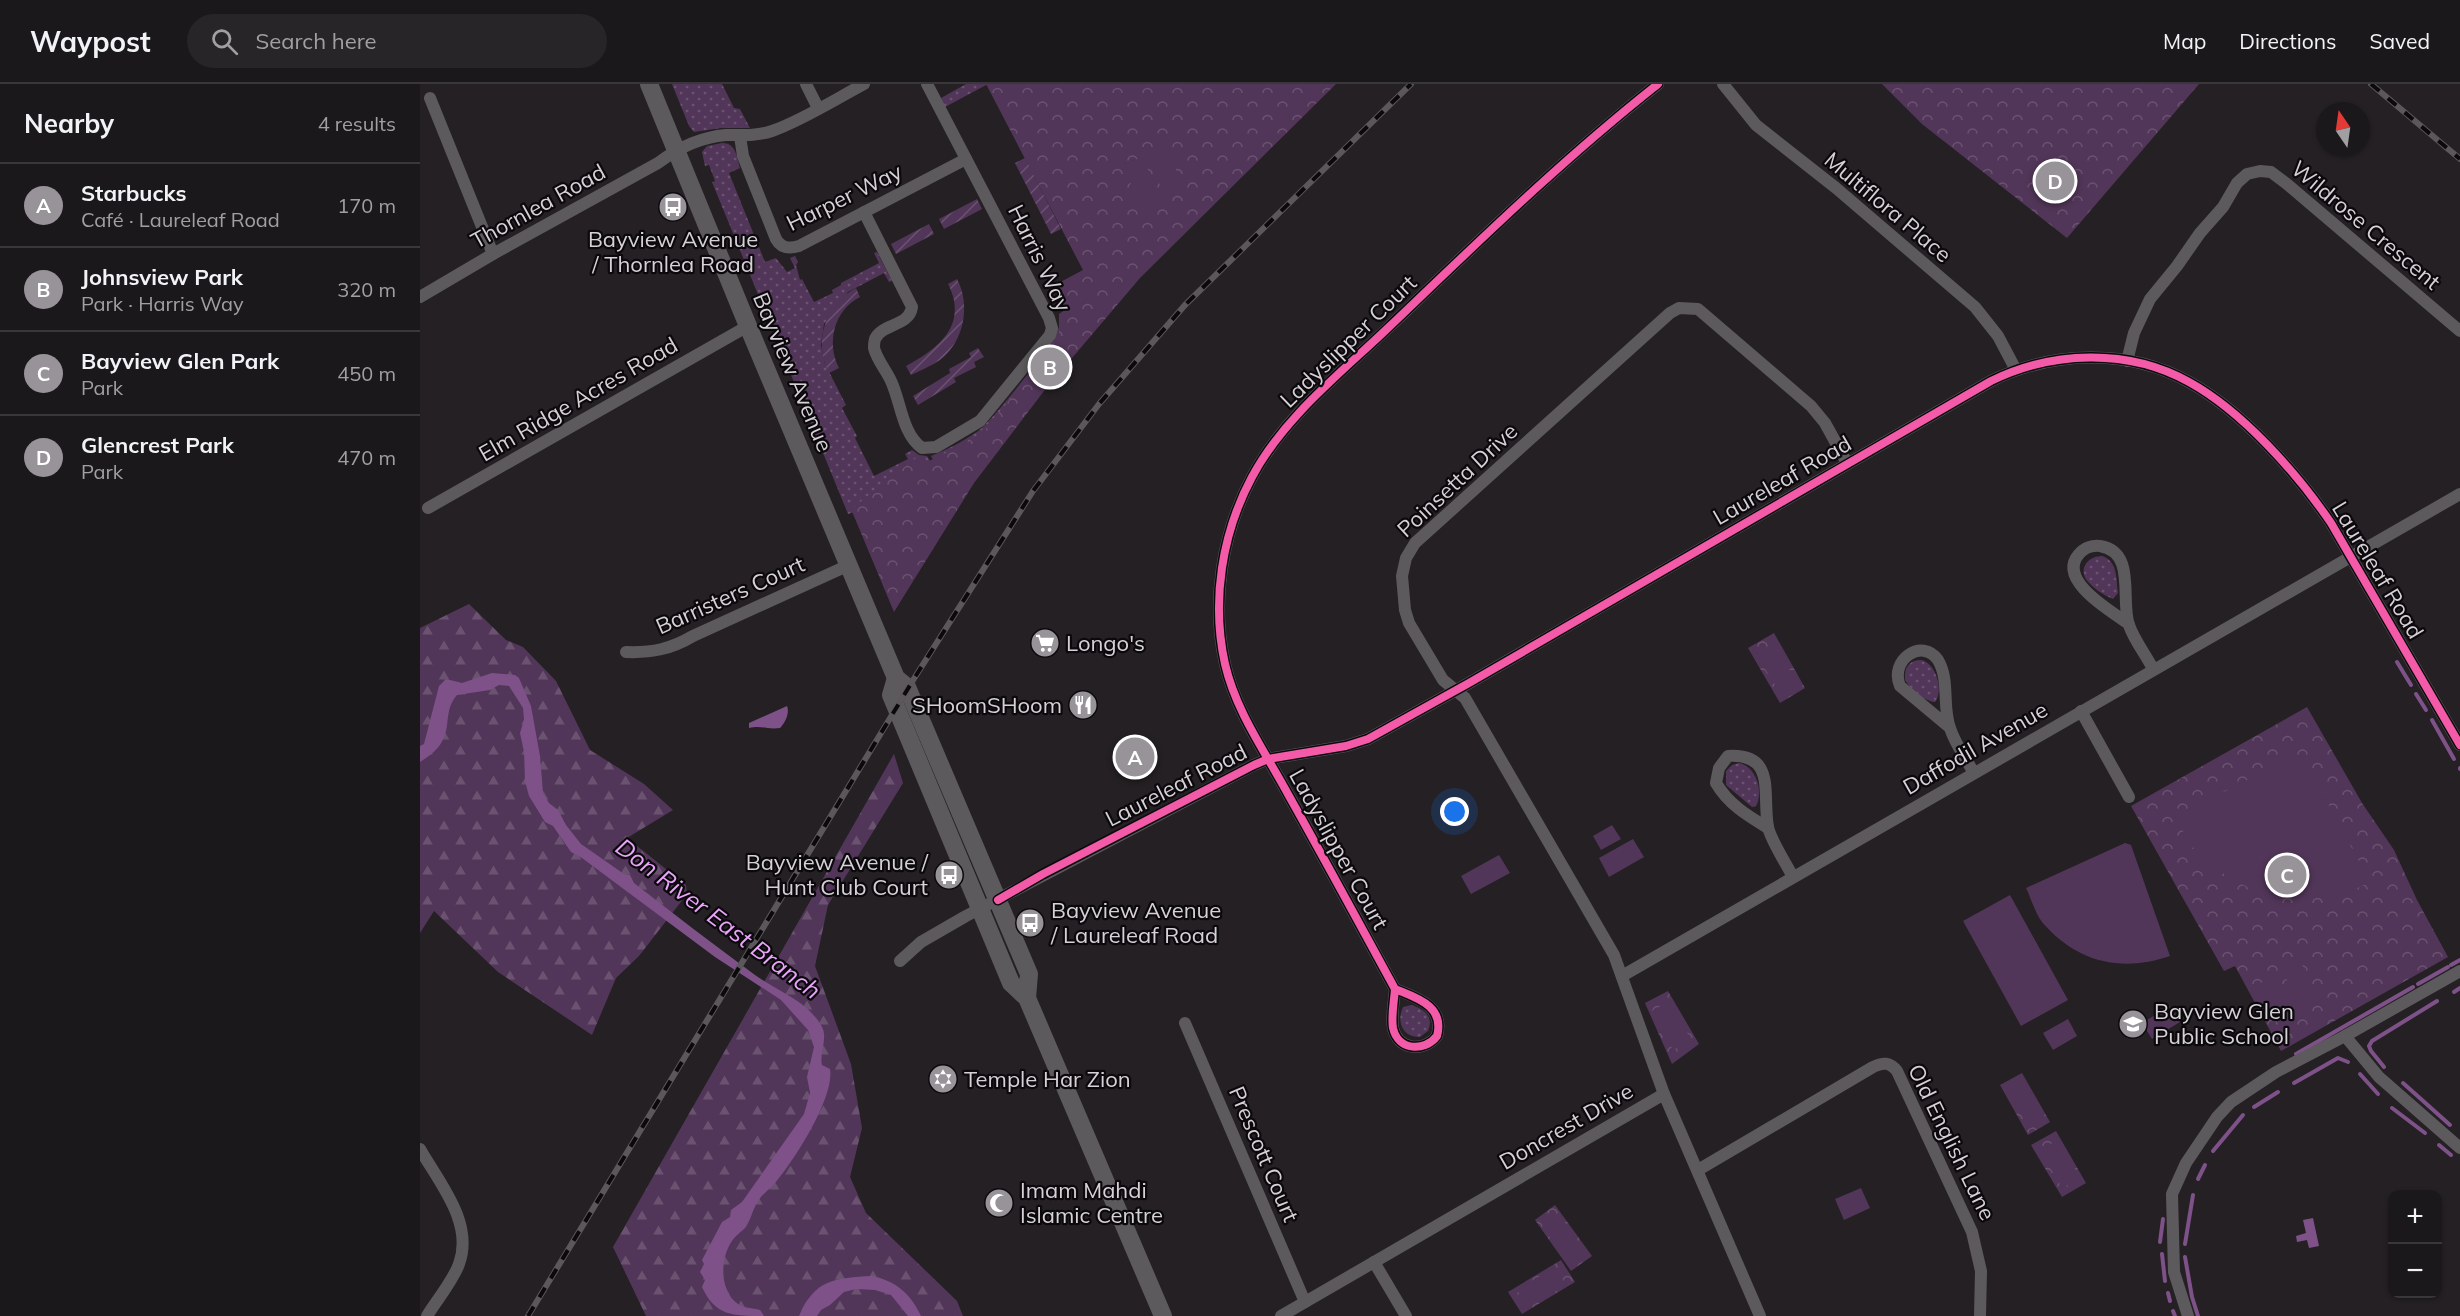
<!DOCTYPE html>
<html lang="en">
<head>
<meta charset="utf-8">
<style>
  :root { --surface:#1b181b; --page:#282528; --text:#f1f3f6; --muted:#a0a0a3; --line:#39373a; --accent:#979398 }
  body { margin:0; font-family:Mulish,sans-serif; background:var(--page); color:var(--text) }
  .controls { position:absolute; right:18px; bottom:18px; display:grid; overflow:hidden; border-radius:12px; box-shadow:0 2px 4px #0004 }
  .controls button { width:54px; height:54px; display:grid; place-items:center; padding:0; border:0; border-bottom:2px solid var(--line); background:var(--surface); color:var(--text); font:30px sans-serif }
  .compass { position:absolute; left:1896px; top:18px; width:54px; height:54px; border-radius:50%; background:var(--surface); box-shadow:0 2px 4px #0004; rotate:347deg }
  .you { position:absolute; left:1035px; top:728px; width:21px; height:21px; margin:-15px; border:4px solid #fff; border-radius:50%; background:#1a73e8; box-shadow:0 0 0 9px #1a73e833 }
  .badge { display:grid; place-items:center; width:39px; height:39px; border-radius:50%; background:var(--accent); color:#fff; font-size:20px; font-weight:700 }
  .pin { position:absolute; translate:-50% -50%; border:3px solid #fff; box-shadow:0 2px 6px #0006 }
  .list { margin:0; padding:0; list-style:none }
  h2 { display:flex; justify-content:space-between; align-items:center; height:78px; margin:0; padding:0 24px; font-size:26px }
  h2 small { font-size:20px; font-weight:400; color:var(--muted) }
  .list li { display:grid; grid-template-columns:39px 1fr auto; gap:18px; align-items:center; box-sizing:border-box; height:84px; padding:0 24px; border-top:2px solid var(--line) }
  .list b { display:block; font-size:22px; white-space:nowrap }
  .list p { margin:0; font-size:20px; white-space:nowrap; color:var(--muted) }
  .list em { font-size:20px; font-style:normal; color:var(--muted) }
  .icon { flex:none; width:33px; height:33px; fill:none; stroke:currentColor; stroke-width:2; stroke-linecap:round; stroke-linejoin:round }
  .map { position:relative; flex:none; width:2040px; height:1232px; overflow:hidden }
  header { display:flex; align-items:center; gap:36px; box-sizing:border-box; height:84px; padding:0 30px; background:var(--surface); border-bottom:2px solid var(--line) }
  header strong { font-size:28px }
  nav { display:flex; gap:33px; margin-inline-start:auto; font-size:21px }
  .search { width:420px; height:54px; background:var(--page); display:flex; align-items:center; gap:15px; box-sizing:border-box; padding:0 21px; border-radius:33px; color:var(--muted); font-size:22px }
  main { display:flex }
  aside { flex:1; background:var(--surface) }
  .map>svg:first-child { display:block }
  .grass { fill:url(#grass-dots) }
  .forest { fill:url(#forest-firs) }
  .park { fill:url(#park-crowns) }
  .garden { fill:url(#garden-furrows) }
  .pitch { fill:#523659 }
  .water { fill:#7e5289 }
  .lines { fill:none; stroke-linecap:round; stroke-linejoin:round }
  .stream { stroke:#7e5289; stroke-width:4 }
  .minor { stroke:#5d5a5e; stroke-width:12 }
  .secondary { stroke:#5d5a5e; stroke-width:18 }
  .rail-casing { stroke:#5b575b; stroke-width:6 }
  .rail { stroke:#0c090d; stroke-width:4; stroke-dasharray:11; stroke-linecap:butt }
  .cycleway-casing { stroke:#0c090d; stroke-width:11 }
  .cycleway { stroke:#f35aa7; stroke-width:8 }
  .labels { text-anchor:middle; stroke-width:4.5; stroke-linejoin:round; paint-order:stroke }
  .street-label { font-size:22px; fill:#d5d1d6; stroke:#0c090d }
  .poi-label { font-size:22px; fill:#d5d1d6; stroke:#0c090d; text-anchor:start }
  .water-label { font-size:24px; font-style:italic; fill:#e9a5fa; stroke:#0c090d }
</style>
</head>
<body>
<header>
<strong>Waypost</strong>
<div class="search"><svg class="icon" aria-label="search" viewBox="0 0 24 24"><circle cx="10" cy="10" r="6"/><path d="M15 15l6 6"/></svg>Search here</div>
<nav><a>Map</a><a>Directions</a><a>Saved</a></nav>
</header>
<main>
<aside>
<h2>Nearby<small>4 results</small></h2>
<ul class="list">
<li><span class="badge">A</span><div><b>Starbucks</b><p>Café · Laureleaf Road</p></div><em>170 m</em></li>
<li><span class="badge">B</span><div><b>Johnsview Park</b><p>Park · Harris Way</p></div><em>320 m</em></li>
<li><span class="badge">C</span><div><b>Bayview Glen Park</b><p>Park</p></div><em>450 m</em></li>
<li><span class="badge">D</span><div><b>Glencrest Park</b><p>Park</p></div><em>470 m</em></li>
</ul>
</aside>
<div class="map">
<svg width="2040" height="1232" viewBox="0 0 2040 1232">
  <defs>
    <pattern id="grass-dots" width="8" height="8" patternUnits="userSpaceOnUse" patternTransform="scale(1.5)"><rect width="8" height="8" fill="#523659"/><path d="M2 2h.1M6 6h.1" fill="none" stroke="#6a5270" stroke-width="1.8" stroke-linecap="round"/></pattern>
    <pattern id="forest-firs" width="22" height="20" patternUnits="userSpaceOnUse" patternTransform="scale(1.5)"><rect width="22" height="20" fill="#523659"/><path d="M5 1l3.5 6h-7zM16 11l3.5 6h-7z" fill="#6a5270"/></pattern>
    <pattern id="park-crowns" width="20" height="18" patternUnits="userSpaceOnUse" patternTransform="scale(1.5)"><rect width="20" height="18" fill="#523659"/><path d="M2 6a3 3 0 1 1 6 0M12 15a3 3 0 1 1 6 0" fill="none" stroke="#6a5270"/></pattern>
    <pattern id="garden-furrows" width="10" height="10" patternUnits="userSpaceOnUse" patternTransform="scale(1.5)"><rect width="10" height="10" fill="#523659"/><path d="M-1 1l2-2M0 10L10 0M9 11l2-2" fill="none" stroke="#6a5270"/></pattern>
  </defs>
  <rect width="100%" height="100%" fill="#242024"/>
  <g class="grass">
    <polygon points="252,0 302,0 314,24 320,25 330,44 301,44 274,48 269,42"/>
    <polygon points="546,0 568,0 525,23 521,14"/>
    <path d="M302 59C316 59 317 73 320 84L309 89 345 178 356 174 367 188 375 184 370 174 375 172 378 178 376 181 380 196 382 195 394 218 413 209 412 206 421 201V199L459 179 454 169 457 168 472 197 469 198 464 189 428 208 404 240 401 261 405 280 426 321 422 324 437 352 435 354 454 392 488 375 485 370 492 366 499 371 507 372 524 401 428 430 292 98 295 97 289 81 285 82 282 68 287 62Z"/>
    <path d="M638 244 648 252 525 397 511 372C528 365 549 355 563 343 577 330 635 259 638 244Z"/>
    <path d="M1682 472C1698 477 1696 495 1698 509L1693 515C1685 512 1671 503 1666 495 1659 483 1669 472 1682 472Z"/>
    <path d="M1501 576C1516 579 1524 607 1515 618 1504 617 1489 605 1485 595 1484 583 1490 576 1501 576Z"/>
    <path d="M1319 679C1336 682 1344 708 1336 722L1332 723 1306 701V687L1312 681Z"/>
    <path d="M991 921C1004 925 1014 932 1008 947L1000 953C983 954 976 938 983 923Z"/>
  </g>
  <g class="forest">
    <polygon points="49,520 86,556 103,563 136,597 170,666 224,700 253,726 207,754 266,801 267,810 219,872 196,894 172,951 78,888 14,827 0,849 0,544"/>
    <polygon points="474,670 483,699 408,821 395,882 431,980 442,1044 430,1093 446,1129 537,1217 543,1232 226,1232 193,1163"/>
  </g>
  <g class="park">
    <polygon points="566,0 916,0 720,194 624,307 554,399 474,528 431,425 496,374 509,377 560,352 635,260 639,248 639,230 645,226 633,202 663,186"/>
    <polygon points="1462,0 1779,0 1647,154 1502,40"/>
    <polygon points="1354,549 1385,604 1360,619 1328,564"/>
    <polygon points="1887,623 1942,719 1974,766 1997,816 2028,873 1861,967 1815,882 1804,887 1711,722"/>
    <polygon points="1248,907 1279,960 1252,980 1225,919"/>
    <polygon points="1602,989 1630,1038 1608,1051 1580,1001"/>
    <polygon points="1636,1047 1666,1099 1642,1113 1611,1061"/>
    <polygon points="1135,1121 1172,1172 1151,1187 1115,1136"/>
    <polygon points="1141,1176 1155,1198 1102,1230 1088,1208"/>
  </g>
  <g class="garden">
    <polygon points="605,74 641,145 631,150 595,79"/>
    <polygon points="557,115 562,125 524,145 519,135"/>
    <polygon points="509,140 514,150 476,170 471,160"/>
    <path d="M537 195C551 221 544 258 520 276 511 282 501 286 491 291L486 282C518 265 549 241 528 200Z"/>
    <path d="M436 204 440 213C414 226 406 259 419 284L409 289C393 258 405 220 436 204Z"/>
    <polygon points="558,264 564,273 554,278 556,283 534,294 536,298 498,321 493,312 530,289 529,285 551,273 549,269"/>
  </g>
  <g class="pitch">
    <polygon points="749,65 763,107 744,113 730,71"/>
    <polygon points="724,73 737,115 718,122 704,79"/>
    <polygon points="1354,559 1376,597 1359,607 1336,570"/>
    <polygon points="1875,672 1884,675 1950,798 1918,813 1853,815 1813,796 1779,773 1754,733"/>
    <polygon points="1192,741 1201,755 1181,766 1173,752"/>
    <polygon points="1213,755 1224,773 1189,793 1179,774"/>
    <path d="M1705 759 1711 761 1750 872C1701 889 1656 878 1622 838 1615 829 1611 814 1606 804Z"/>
    <polygon points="1079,771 1090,789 1051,810 1041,792"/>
    <polygon points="1590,811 1648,916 1601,942 1543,837"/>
    <polygon points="1880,877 1901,916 1884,926 1862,887"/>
    <polygon points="1857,890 1878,929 1861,938 1839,900"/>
    <polygon points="1250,917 1271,956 1253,966 1232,927"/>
    <polygon points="1750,922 1760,938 1732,955 1722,939"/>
    <polygon points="1648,935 1657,952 1633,966 1623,949"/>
    <polygon points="1605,997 1626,1035 1609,1045 1588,1007"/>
    <polygon points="1638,1056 1660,1094 1642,1104 1620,1066"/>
    <polygon points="1441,1104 1450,1124 1424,1136 1415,1115"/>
    <polygon points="1139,1130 1164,1167 1147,1178 1122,1142"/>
    <polygon points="1135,1183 1146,1201 1108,1224 1097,1206"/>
  </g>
  <g class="water">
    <path d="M72 589 95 591 99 594 111 622 120 672 123 709 129 719 138 726 146 741 161 760 204 790 210 791 214 799C254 830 294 861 335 891 357 907 386 916 401 941 409 954 399 967 402 981L410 985C415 1013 374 1077 355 1099 349 1106 341 1111 337 1119 332 1127 331 1136 325 1144 321 1148 315 1152 312 1157 300 1174 299 1207 318 1220 323 1224 333 1224 340 1226L344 1232C313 1232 295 1232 282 1203L285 1196 280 1188 284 1180 282 1176 302 1138 310 1133 311 1126 322 1118 384 1030 390 1009 387 993 394 963 388 946 361 916 295 873 162 774 151 768 133 742 125 738 109 712 105 697 104 668 100 649 104 636 103 624 89 602 79 601 70 606 37 611C18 633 41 654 0 678V662L4 660 19 602 26 595 42 599Z"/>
    <path d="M367 622C370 629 365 639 360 644 347 646 342 641 329 644V639Z"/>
    <polygon points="1893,1134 1899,1162 1889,1164 1887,1156 1877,1158 1876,1152 1886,1149 1883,1136"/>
    <path d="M452 1192C476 1197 491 1210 501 1232H488L471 1211 455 1206 436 1205 424 1208 410 1221 401 1226 397 1232H379C395 1195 415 1194 452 1192Z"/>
  </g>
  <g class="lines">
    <g class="stream">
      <polyline points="1977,578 1991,601"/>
      <polyline points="1996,610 2006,626"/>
      <polyline points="2012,636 2034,675"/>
      <polyline points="2040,684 2040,685"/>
      <polyline points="2031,881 2040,876"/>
      <polyline points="1998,900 2028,883"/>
      <polyline points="2034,908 2040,904"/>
      <polyline points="1876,970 1993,903"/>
      <polyline points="1964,983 1951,967 1949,962 1952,957 2017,917"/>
      <polyline points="1940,990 1958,1010"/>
      <polyline points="1874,999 1918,974 1928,978"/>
      <polyline points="1983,999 2030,1041"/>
      <polyline points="1834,1023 1858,1008"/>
      <polyline points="1972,1024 2005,1049"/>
      <polyline points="2019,1061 2031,1071"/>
      <polyline points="1793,1067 1823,1031"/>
      <polyline points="1778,1095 1785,1081"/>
      <polyline points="1740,1158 1743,1135"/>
      <polyline points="1765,1160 1773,1111"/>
      <polyline points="1742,1170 1745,1197"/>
      <polyline points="1765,1173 1772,1213 1778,1232"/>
      <polyline points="1748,1209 1750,1217"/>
      <polyline points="1753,1227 1755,1232"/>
    </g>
    <g class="minor">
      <polyline points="386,0 398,24"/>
      <polyline points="1303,0 1336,41 1416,104 1555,223 1578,252 1596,286"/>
      <polyline points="10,14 73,170"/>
      <path d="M320 52 323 72 356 155C361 164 369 165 379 162L546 75"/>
      <path d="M444 128 492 223C489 243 462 239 455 255 454 258 454 261 454 264 457 276 466 286 471 297 481 318 482 350 502 364L516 363 560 337 630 251 632 244 629 234 507 0"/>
      <path d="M0 213 73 170 238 79C258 64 281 53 306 51 322 51 337 52 352 47 381 37 416 15 444 0"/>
      <polyline points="1707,277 1714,249 1730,215 1757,182 1780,149 1803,123 1817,99 1827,90 1840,87 1851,88 1867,100 2040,247"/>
      <polyline points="8,424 328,242"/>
      <path d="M1709 540C1691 527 1636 496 1659 470 1664 464 1672 461 1680 462 1717 468 1700 516 1709 541 1714 556 1726 571 1733 585"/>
      <path d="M206 568C232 569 251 565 273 552L429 481"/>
      <polyline points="1661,627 1709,713"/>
      <path d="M1529 643 1480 602C1469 576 1502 553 1518 576 1530 596 1522 623 1530 644 1535 660 1546 675 1554 689"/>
      <path d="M1348 744C1328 732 1308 720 1296 699L1299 684 1308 672C1357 669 1342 710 1348 743 1351 757 1366 779 1373 793"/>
      <path d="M480 877 501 858 546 832 834 681 848 675 926 662 948 655 1049 599 1571 297C1632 267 1708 264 1769 298 1822 327 1877 389 1911 439L2040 661"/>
      <polyline points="1202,892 2040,410"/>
      <path d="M975 905C997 914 1025 922 1017 952 1005 968 978 967 973 944 971 932 974 918 975 905 940 841 905 776 869 712 846 669 816 628 805 580 791 517 802 449 832 393 864 333 921 289 969 243 1057 159 1143 75 1238 0"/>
      <polyline points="765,939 885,1218"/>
      <polyline points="1925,952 1959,993 2040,1064"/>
      <polyline points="1244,1010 1194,871 1045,614 1023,596 989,539 985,526 982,492 986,474 995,459 1250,229 1259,224 1278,225 1391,322 1405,339 1427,379"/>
      <path d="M0 1065C20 1100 54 1139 39 1180 33 1197 16 1217 7 1232"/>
      <path d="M1278 1086 1453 983C1463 978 1470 978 1477 987L1552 1148 1561 1187 1560 1232"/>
      <polyline points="954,1178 986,1232"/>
      <polyline points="861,1232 1244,1010 1340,1232"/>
      <polyline points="1768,1232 1754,1188 1752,1110 1766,1079 1797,1033 1811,1018 1856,988 1925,952 2040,887"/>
    </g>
    <g class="secondary">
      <polyline points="229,0 328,242 476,594 487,603 609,890 607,914"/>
      <polyline points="476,594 471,611 591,899 607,914 743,1232"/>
    </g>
    <g class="rail-casing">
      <g id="rail">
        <polyline points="1951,0 2040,75"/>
        <polyline points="108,1232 495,593 613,407 679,320 765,221 991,0"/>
      </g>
    </g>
    <use href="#rail" class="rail"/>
    <g class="cycleway-casing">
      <g id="cycleway">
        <path d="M578 816 623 790 834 681 848 675 926 662 948 655 1049 599 1571 297C1632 267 1708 264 1769 298 1822 327 1877 389 1911 439L2040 661"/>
        <path d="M975 905C997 914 1025 922 1017 952 1005 968 978 967 973 944 971 932 974 918 975 905 940 841 905 776 869 712 846 669 816 628 805 580 791 517 802 449 832 393 864 333 921 289 969 243 1057 159 1143 75 1238 0"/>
      </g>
    </g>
    <use href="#cycleway" class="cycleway"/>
  </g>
  <defs>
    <g id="bus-disc" transform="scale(1.5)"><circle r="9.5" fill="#979398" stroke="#0c090d"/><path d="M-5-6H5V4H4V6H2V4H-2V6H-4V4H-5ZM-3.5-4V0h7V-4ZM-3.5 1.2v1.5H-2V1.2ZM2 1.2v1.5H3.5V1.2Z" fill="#fff"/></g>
    <g id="supermarket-disc" transform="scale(1.5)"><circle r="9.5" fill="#979398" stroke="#0c090d"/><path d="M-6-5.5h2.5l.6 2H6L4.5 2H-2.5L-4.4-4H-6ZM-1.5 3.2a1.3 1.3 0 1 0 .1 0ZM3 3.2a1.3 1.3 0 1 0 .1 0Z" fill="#fff"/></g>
    <g id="restaurant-disc" transform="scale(1.5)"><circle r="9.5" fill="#979398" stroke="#0c090d"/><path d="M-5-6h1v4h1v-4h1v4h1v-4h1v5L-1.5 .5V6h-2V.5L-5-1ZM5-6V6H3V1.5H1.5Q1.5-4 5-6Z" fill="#fff"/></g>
    <g id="school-disc" transform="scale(1.5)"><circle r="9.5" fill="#979398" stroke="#0c090d"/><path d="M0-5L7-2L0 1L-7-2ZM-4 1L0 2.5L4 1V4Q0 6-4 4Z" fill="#fff"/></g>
    <g id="synagogue-disc" transform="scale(1.5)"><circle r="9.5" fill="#979398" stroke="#0c090d"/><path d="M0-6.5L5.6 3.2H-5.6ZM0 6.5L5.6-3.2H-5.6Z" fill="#fff"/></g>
    <g id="mosque-disc" transform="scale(1.5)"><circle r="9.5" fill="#979398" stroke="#0c090d"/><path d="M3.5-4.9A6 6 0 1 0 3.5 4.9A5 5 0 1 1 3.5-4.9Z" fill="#fff"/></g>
  </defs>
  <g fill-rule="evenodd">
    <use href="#bus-disc" x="253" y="123"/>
    <use href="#supermarket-disc" x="625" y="559"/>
    <use href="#restaurant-disc" x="663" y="621"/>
    <use href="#bus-disc" x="529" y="791"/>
    <use href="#bus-disc" x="610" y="839"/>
    <use href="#school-disc" x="1713" y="940"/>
    <use href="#synagogue-disc" x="523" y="995"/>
    <use href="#mosque-disc" x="579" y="1119"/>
  </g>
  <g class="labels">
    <g class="street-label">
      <text transform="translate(424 113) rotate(-26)" y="8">Harper Way</text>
      <text transform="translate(118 122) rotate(-29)" y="8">Thornlea Road</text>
      <text transform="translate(1468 123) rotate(40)" y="8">Multiflora Place</text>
      <text transform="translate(1946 141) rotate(40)" y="8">Wildrose Crescent</text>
      <text transform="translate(620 174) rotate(64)" y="8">Harris Way</text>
      <text transform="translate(928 257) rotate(-44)" y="8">Ladyslipper Court</text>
      <text transform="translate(373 288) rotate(67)" y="8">Bayview Avenue</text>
      <text transform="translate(158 315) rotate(-30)" y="8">Elm Ridge Acres Road</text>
      <text transform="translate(1037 396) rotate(-43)" y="8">Poinsetta Drive</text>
      <text transform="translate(1362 396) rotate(-30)" y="8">Laureleaf Road</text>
      <text transform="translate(1958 486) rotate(59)" y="8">Laureleaf Road</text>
      <text transform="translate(310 511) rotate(-24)" y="8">Barristers Court</text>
      <text transform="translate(1555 664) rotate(-30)" y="8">Daffodil Avenue</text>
      <text transform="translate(756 701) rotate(-27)" y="8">Laureleaf Road</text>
      <text transform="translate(919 765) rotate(61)" y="8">Ladyslipper Court</text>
      <text transform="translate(1146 1042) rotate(-30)" y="8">Doncrest Drive</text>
      <text transform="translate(1532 1058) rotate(64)" y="8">Old English Lane</text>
      <text transform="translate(844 1070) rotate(67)" y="8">Prescott Court</text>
    </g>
    <g class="poi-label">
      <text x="253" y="163" text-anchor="middle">Bayview Avenue<tspan x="253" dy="25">/ Thornlea Road</tspan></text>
      <text x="646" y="567">Longo's</text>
      <text x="642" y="629" text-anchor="end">SHoomSHoom</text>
      <text x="508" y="786" text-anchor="end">Bayview Avenue /<tspan x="508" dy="25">Hunt Club Court</tspan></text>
      <text x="631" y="834">Bayview Avenue<tspan x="631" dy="25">/ Laureleaf Road</tspan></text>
      <text x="1734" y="935">Bayview Glen<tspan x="1734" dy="25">Public School</tspan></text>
      <text x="544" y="1003">Temple Har Zion</text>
      <text x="600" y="1114">Imam Mahdi<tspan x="600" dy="25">Islamic Centre</tspan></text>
    </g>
    <g class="water-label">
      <text transform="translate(298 835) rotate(37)" y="8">Don River East Branch</text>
    </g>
  </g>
</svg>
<div class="controls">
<button>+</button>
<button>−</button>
</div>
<svg class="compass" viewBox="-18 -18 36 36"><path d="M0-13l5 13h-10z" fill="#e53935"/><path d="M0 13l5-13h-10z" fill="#a0a0a3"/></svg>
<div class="you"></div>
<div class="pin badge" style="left:715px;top:673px">A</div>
<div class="pin badge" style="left:630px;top:283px">B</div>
<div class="pin badge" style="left:1867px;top:791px">C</div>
<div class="pin badge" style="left:1635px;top:97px">D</div>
</div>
</main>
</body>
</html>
